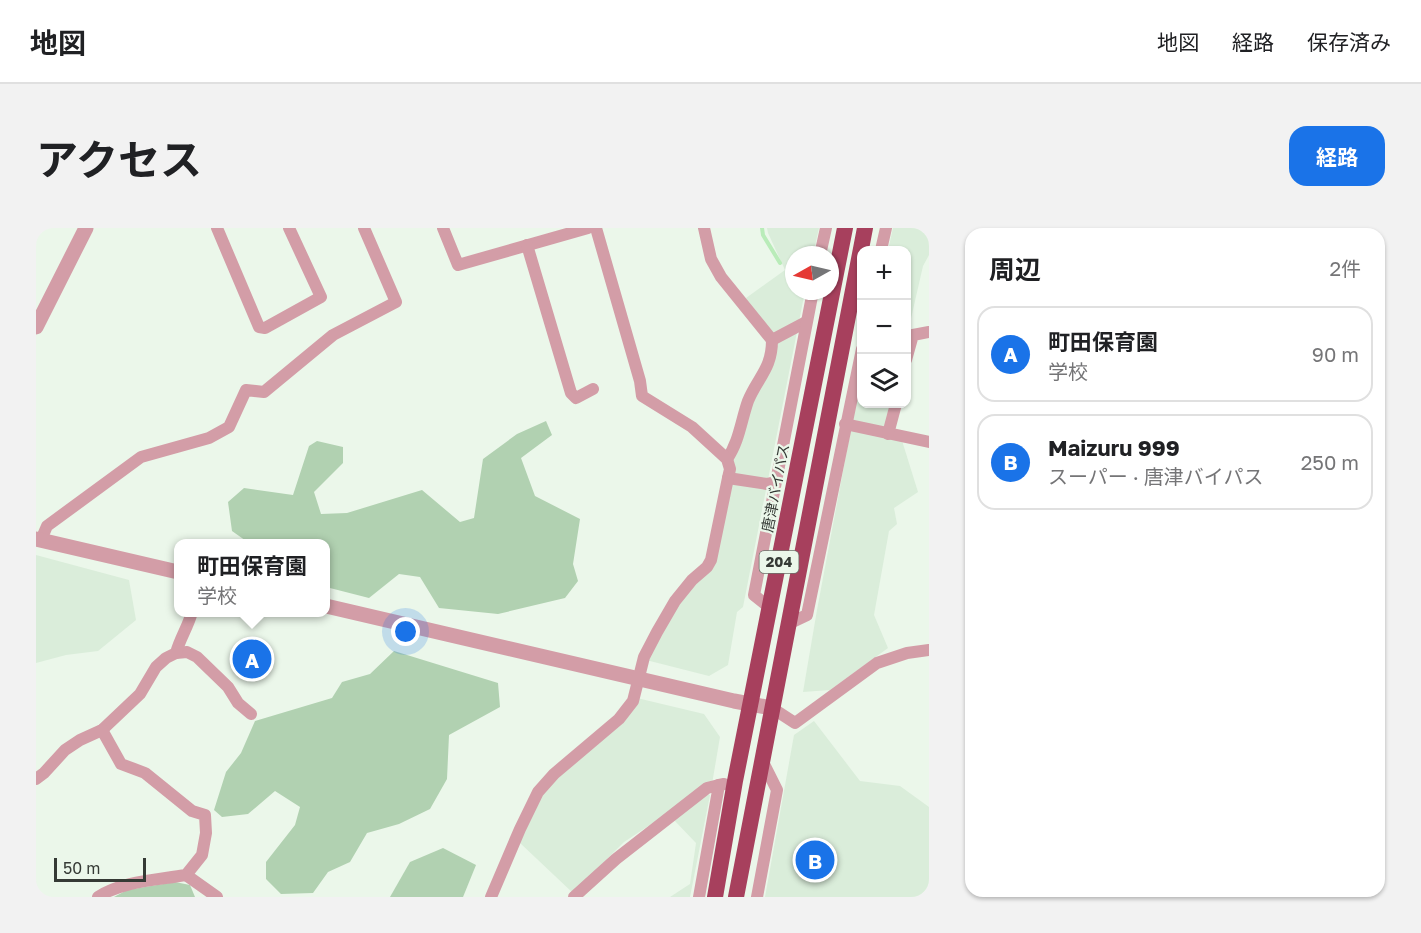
<!DOCTYPE html>
<html lang="ja">
<head>
<meta charset="utf-8">
<style>
  :root { --surface:#fff; --page:#f2f2f2; --text:#202124; --muted:#757577; --line:#e0e0e0; --accent:#1a73e8 }
  body { margin:0; font-family:"Golos Text","Noto Sans JP",sans-serif; background:var(--page); color:var(--text) }
  .controls { position:absolute; right:18px; top:18px; display:grid; overflow:hidden; border-radius:12px; box-shadow:0 2px 4px #0004 }
  .controls button { width:54px; height:54px; display:grid; place-items:center; padding:0; border:0; border-bottom:2px solid var(--line); background:var(--surface); color:var(--text); font:30px sans-serif }
  .compass { position:absolute; left:749px; top:18px; width:54px; height:54px; border-radius:50%; background:var(--surface); box-shadow:0 2px 4px #0004; rotate:262deg }
  .scale { position:absolute; left:18px; bottom:15px; width:92px; box-sizing:border-box; padding-left:6px; border:3px solid #353a35; border-top:0; font-size:16px; line-height:21px; white-space:nowrap; color:#353a35; -webkit-text-stroke:4px #ebf7ea; paint-order:stroke }
  .you { position:absolute; left:370px; top:404px; width:21px; height:21px; margin:-15px; border:4px solid #fff; border-radius:50%; background:#1a73e8; box-shadow:0 0 0 9px #1a73e833 }
  .badge { display:grid; place-items:center; width:39px; height:39px; border-radius:50%; background:var(--accent); color:#fff; font-size:20px; font-weight:700 }
  .pin { position:absolute; translate:-50% -50%; border:3px solid #fff; box-shadow:0 2px 6px #0006 }
  .popup { position:absolute; left:138px; top:311px; width:156px; height:78px; box-sizing:border-box; display:grid; place-content:center; border-radius:12px; background:var(--surface); filter:drop-shadow(0 2px 4px #0005); font-size:20px; white-space:nowrap; color:var(--muted) }
  .popup b { font-size:22px; color:var(--text) }
  .popup::after { content:''; position:absolute; left:50%; top:100%; margin-left:-12px; border:12px solid transparent; border-top-color:var(--surface) }
  .list { margin:0; padding:0; list-style:none }
  h2 { display:flex; justify-content:space-between; align-items:center; height:78px; margin:0; padding:0 24px; font-size:26px }
  h2 small { font-size:20px; font-weight:400; color:var(--muted) }
  .list li { display:grid; grid-template-columns:39px 1fr auto; gap:18px; align-items:center; box-sizing:border-box; height:96px; margin:0 12px 12px; padding:0 12px; border:2px solid var(--line); border-radius:18px }
  .list b { display:block; font-size:22px; white-space:nowrap }
  .list p { margin:0; font-size:20px; white-space:nowrap; color:var(--muted) }
  .list em { font-size:20px; font-style:normal; color:var(--muted) }
  .icon { flex:none; width:33px; height:33px; fill:none; stroke:currentColor; stroke-width:2; stroke-linecap:round; stroke-linejoin:round }
  .map { position:relative; flex:none; width:893px; height:669px; overflow:hidden; border-radius:18px }
  header { display:flex; align-items:center; gap:36px; box-sizing:border-box; height:84px; padding:0 30px; background:var(--surface); border-bottom:2px solid var(--line) }
  header strong { font-size:28px }
  nav { display:flex; gap:33px; margin-inline-start:auto; font-size:21px }
  .intro { display:flex; align-items:center; justify-content:space-between; box-sizing:border-box; height:144px; padding:0 36px }
  h1 { margin:0; font-size:42px }
  .button { padding:15px 27px; border-radius:18px; background:var(--accent); color:#fff; font-size:21px; font-weight:700 }
  main { display:flex; gap:36px; padding:0 36px }
  aside { flex:1; background:var(--surface); border-radius:18px; box-shadow:0 2px 4px #0004 }
  .map>svg:first-child { display:block }
  .built { fill:#daedda }
  .green { fill:#b1d1b1 }
  .lines { fill:none; stroke-linecap:round; stroke-linejoin:round }
  .stream { stroke:#b9ecb9; stroke-width:4 }
  .minor { stroke:#d39da7; stroke-width:12 }
  .tertiary { stroke:#d39da7; stroke-width:15 }
  .trunk { stroke:#a7405d; stroke-width:16 }
  .labels { text-anchor:middle; stroke-width:4.5; stroke-linejoin:round; paint-order:stroke }
  .shield { fill:#ebf7ea; stroke:#6c736b; stroke-width:1.5 }
  .shield-label { font-size:14px; font-weight:bold; fill:#353a35 }
  .street-label { font-size:15px; fill:#353a35; stroke:#ebf7ea }
</style>
</head>
<body>
<header>
<strong>地図</strong>
<nav><a>地図</a><a>経路</a><a>保存済み</a></nav>
</header>
<div class="intro"><h1>アクセス</h1><a class="button">経路</a></div>
<main>
<div class="map">
<svg width="893" height="669" viewBox="0 0 893 669">
  <rect width="100%" height="100%" fill="#ebf7ea"/>
  <g class="built">
    <polygon points="731,0 783,0 777,27 758,27 758,63 769,63 707,379 701,384 692,437 673,448 610,432 641,376 678,335 698,229 732,131 732,117 719,96 710,70 749,42 732,5"/>
    <polygon points="857,0 893,0 893,27 887,38 871,108 870,22 852,22"/>
    <polygon points="825,147 826,176 855,176 850,198 863,203 882,264 858,280 861,296 853,303 838,387 852,420 794,462 767,464 781,382"/>
    <polygon points="0,327 93,352 100,392 62,423 30,427 0,435"/>
    <polygon points="601,470 668,486 684,509 676,556 588,614 537,665 483,614 508,563"/>
    <polygon points="778,493 824,553 864,558 893,579 893,669 729,669 758,507"/>
    <polygon points="671,566 674,567 654,669 634,669 654,656 660,615 638,592"/>
  </g>
  <g class="green">
    <polygon points="510,193 516,207 485,230 499,268 544,291 537,336 542,353 529,370 462,386 403,380 384,349 363,346 333,370 290,359 290,316 213,315 196,303 192,274 208,260 257,267 273,218 281,213 307,219 307,235 278,264 285,286 311,285 386,262 424,294 438,290 447,231 481,206"/>
    <polygon points="358,423 462,455 464,479 413,507 411,551 394,581 363,596 331,605 314,634 292,644 277,665 245,666 230,651 230,634 259,597 264,579 239,563 212,586 186,589 178,582 190,544 205,525 219,493 296,470 306,454 334,446"/>
    <polygon points="407,620 440,637 427,669 354,669 374,634"/>
    <polygon points="139,654 154,657 159,669 78,669 91,662"/>
  </g>
  <g class="lines">
    <polyline class="stream" points="726,0 727,7 744,35"/>
    <g class="minor">
      <polyline points="181,0 223,99 229,100 285,69 253,0"/>
      <polyline points="407,0 422,37 552,0"/>
      <path d="M668 0 675 31 685 49 736 112C736 141 722 149 712 173 705 193 703 214 691 231"/>
      <polyline points="491,17 535,165 540,170 557,161"/>
      <polyline points="845,22 850,0"/>
      <polyline points="784,27 790,0"/>
      <polyline points="736,112 770,94"/>
      <polyline points="870,132 877,107 893,104"/>
      <polyline points="809,196 893,214"/>
      <polyline points="852,206 860,176"/>
      <polyline points="692,250 731,256 739,254"/>
      <polyline points="5,312 11,298 105,229 173,210 193,199 210,162 228,164 297,107 360,74 328,0"/>
      <polyline points="734,380 718,367 777,63"/>
      <polyline points="752,396 771,387 826,121"/>
      <polyline points="140,425 151,424 161,429 192,459 202,475 215,486"/>
      <polyline points="736,480 759,495 841,435 871,425 893,422"/>
      <path d="M0 551 8 545 29 522 44 512 66 502 104 466 120 439 130 430 140 425C144 410 152 399 156 384"/>
      <polyline points="150,647 181,669"/>
      <path d="M62 669C86 653 121 652 150 647L166 627 170 605 169 587 156 583 109 545 85 536 66 502"/>
      <polyline points="455,669 484,601 502,564 518,546 583,491 597,473 608,429 621,404 639,373 656,352 671,339 675,332 692,250 694,241 691,231 656,199 606,168 604,153 560,0"/>
      <polyline points="538,669 580,631 671,560 683,557"/>
      <polyline points="663,669 683,557 688,556"/>
      <polyline points="721,669 741,562 726,532"/>
    </g>
    <g class="tertiary">
      <polyline points="0,99 50,0"/>
      <polyline points="0,311 142,344"/>
      <polyline points="290,378 698,473 736,480"/>
    </g>
    <g class="trunk">
      <polyline points="679,669 699,553 809,0"/>
      <polyline points="700,669 829,0"/>
    </g>
  </g>
  <g class="labels">
    <rect class="shield" x="723.5" y="323" width="39" height="22" rx="4.5"/>
    <g class="shield-label">
      <text x="743" y="339">204</text>
    </g>
    <g class="street-label">
      <text transform="translate(740 260) rotate(-79)" y="5">唐津バイパス</text>
    </g>
  </g>
</svg>
<div class="controls">
<button>+</button>
<button>−</button>
<button><svg class="icon" aria-label="layers" viewBox="0 0 24 24"><path d="M12 4l9 5-9 5-9-5zM3 14l9 5 9-5"/></svg></button>
</div>
<svg class="compass" viewBox="-18 -18 36 36"><path d="M0-13l5 13h-10z" fill="#e53935"/><path d="M0 13l5-13h-10z" fill="#757577"/></svg>
<div class="scale">50 m</div>
<div class="you"></div>
<div class="pin badge" style="left:216px;top:431px">A</div>
<div class="popup"><b>町田保育園</b>学校</div>
<div class="pin badge" style="left:779px;top:632px">B</div>
</div>
<aside>
<h2>周辺<small>2件</small></h2>
<ul class="list">
<li><span class="badge">A</span><div><b>町田保育園</b><p>学校</p></div><em>90 m</em></li>
<li><span class="badge">B</span><div><b>Maizuru 999</b><p>スーパー · 唐津バイパス</p></div><em>250 m</em></li>
</ul>
</aside>
</main>
</body>
</html>
